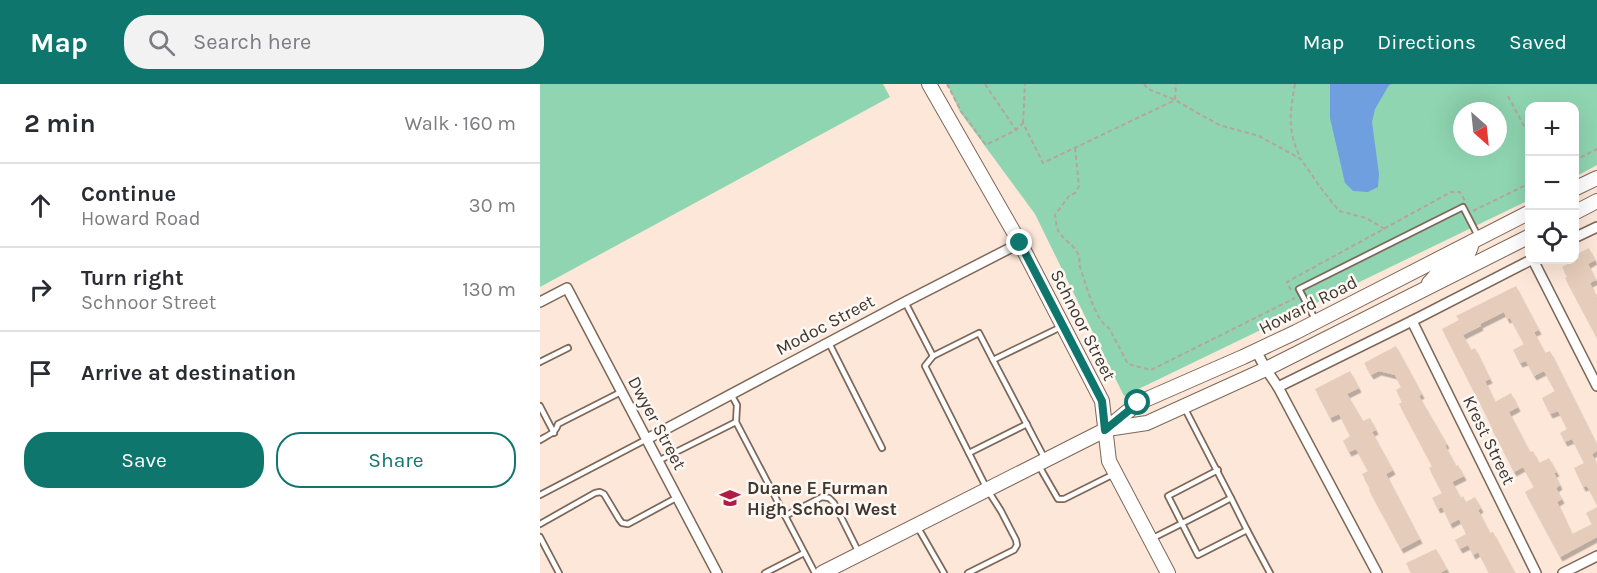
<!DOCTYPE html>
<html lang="en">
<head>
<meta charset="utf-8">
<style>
  :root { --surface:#fff; --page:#f2f2f3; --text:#2b2b33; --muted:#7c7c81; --line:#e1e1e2; --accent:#0f766e }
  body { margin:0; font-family:Karla,sans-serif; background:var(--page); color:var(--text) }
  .controls { position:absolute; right:18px; top:18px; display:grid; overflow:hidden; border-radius:12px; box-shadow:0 6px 24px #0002 }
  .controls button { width:54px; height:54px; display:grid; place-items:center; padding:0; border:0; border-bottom:2px solid var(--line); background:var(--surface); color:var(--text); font:30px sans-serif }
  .compass { position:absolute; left:913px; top:18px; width:54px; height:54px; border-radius:50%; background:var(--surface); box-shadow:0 6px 24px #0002; rotate:153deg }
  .stop { position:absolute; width:18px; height:18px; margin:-14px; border:4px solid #0f766e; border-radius:50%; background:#fff }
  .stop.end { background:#0f766e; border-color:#fff; box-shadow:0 2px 6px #0008 }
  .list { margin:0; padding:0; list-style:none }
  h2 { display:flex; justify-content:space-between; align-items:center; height:78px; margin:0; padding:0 24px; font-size:26px }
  h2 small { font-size:20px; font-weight:400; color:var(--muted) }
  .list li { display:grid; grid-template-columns:39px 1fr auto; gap:18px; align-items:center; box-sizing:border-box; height:84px; padding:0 24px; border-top:2px solid var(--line) }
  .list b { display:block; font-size:22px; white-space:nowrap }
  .list p { margin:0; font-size:20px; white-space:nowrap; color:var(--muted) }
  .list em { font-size:20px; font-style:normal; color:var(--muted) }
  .actions { display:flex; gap:12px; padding:18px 24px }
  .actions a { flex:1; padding:14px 0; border:2px solid var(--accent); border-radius:24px; text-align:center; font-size:21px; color:var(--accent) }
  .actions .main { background:var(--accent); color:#fff }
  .icon { flex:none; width:33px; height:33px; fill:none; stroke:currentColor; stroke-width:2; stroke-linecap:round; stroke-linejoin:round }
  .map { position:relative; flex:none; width:1057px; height:489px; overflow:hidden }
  header { display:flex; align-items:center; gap:36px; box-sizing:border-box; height:84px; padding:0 30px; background:var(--accent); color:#fff }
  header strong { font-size:28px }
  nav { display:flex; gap:33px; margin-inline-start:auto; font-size:21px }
  .search { width:420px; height:54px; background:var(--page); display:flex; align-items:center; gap:15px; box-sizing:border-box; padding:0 21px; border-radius:24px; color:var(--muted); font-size:22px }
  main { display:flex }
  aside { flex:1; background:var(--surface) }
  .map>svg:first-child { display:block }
  .green { fill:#8fd5b1; fill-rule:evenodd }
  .water { fill:#709fdf }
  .building { fill:#e6ccba; filter:url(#shadow) }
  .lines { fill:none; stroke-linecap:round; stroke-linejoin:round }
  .lane-casing { stroke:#7e6757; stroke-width:8 }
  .street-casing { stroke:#7e6757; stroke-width:12 }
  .secondary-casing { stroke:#7e6757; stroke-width:16 }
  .path { stroke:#b6a59a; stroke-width:2; stroke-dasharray:4.5 3; stroke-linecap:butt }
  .lane { stroke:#fff; stroke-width:4.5 }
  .street { stroke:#fff; stroke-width:9 }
  .secondary { stroke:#fff; stroke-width:14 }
  .route { stroke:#0f766e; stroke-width:8 }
  .labels { text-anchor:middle; stroke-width:5; stroke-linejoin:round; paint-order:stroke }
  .street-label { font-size:18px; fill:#40362f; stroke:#fdf8f4 }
  .poi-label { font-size:18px; font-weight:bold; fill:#40362f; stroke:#fdf8f4; text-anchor:start }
</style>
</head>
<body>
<header>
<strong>Map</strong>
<div class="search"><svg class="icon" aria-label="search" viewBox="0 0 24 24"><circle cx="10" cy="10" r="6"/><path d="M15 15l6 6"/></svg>Search here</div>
<nav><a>Map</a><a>Directions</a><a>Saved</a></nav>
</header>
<main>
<aside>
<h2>2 min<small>Walk · 160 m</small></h2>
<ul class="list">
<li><svg class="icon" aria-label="ahead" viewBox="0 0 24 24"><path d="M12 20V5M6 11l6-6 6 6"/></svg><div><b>Continue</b><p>Howard Road</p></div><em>30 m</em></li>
<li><svg class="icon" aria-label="right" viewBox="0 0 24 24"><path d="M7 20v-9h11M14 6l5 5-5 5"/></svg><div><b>Turn right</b><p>Schnoor Street</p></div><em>130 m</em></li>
<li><svg class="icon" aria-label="arrive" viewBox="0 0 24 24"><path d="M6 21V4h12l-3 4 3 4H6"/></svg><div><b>Arrive at destination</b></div></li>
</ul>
<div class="actions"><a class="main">Save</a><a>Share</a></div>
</aside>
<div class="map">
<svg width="1057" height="489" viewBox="0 0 1057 489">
  <defs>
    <filter id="shadow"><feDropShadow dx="2.5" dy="4.5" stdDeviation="0" flood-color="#0004"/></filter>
  </defs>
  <rect width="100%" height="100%" fill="#fce7d9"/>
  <g class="green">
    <polygon points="0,0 343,0 350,13 0,203"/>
    <path d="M407 0H1057V81L1035 93 1034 22H990L989 116 584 312 495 130 420 28ZM922 27H958V63H922Z"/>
  </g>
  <polygon class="water" points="790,0 852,0 849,1 835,25 832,38 839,90 838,103 828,108 813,107 805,99 790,34"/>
  <g class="building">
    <polygon points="1049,164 1055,176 1048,180 1056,196 1050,199 1057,214 1057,254 1025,194 1027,193 1022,183 1039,174 1037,170"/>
    <polygon points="976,202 999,246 994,248 1005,269 1010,267 1057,361 1057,367 1052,370 1057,380 1057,421 1047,402 1043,403 1034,384 1044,379 1032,355 1025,358 1020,349 1027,345 1018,327 1010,330 1002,314 1015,307 1004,287 994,292 986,277 980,279 973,266 984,260 970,234 967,235 964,228 940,240 941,242 923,251 931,266 935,264 950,295 945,297 955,318 971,309 978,323 969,328 990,368 993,367 999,379 1009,374 1017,388 1014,389 1020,401 1016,404 1022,415 1017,418 1032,450 1052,440 1046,429 1057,423 1057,453 1020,473 985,408 994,403 983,383 974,388 950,341 951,341 932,304 902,245 919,236 916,232"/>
    <polygon points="856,262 882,310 879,312 907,360 905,361 916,382 918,381 924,392 912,398 921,414 923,412 926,418 935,413 941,424 938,426 950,449 953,448 975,489 949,489 938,468 933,471 928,461 920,465 915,456 926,450 919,435 910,440 902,423 898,425 892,414 902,409 889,384 892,382 859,320 862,318 856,306 861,303 855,291 839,287 831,291 824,279"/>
    <polygon points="810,287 819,304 807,310 823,337 830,334 836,346 832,348 853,386 846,390 880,455 861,465 829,406 830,405 822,390 828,387 816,365 809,368 803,357 810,352 799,330 790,334 775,305"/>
    <polygon points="896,465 907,485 900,489 871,489 866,479"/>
  </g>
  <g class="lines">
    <g class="lane-casing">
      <g id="lane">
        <polyline points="365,218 393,272 439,249 453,276 521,243"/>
        <polyline points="775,235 759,205 923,123 938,152"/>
        <polyline points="289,259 342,364"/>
        <polyline points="393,272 385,282 447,405 461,427 476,456 477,461 474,466 428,489"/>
        <polyline points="453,276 505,375"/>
        <polyline points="0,278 28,264"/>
        <polyline points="191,310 197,321 196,338"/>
        <polyline points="0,322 14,349"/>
        <polyline points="644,323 691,414"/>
        <path d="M0 356C8 351 16 349 18 340L81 308"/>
        <polyline points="429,369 487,340"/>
        <polyline points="118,377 196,338 275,489"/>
        <polyline points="499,382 518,415 524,415 574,390"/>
        <polyline points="0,411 107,355"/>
        <polyline points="245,432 282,413 289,414 294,419 318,467"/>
        <polyline points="0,440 55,409 60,408 64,410 79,435 82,439 88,440 136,414"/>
        <polyline points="377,442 404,489"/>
        <polyline points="707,446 730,489"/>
        <polyline points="0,453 19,489"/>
        <path d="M613 454C639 441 665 428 691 414L707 446 658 471 628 412 678 386"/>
        <polyline points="225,489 264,469"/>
      </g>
    </g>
    <g class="street-casing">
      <g id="street">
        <polyline points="1034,154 1057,143"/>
        <polyline points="993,176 1057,302"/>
        <polyline points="0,218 27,204 177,489"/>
        <polyline points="872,237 996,489"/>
        <polyline points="716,267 726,285 738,303 837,489"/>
        <polyline points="738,303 872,237 991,176"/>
        <polyline points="107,355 365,218 480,159"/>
        <polyline points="1023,489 1057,472"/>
      </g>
    </g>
    <g class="secondary-casing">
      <g id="secondary">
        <polyline points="389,0 480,159 562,317 569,377 628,489"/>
        <polyline points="1034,105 1057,94"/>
        <polyline points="1034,129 1057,117"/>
        <path d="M889 199C894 194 898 188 904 184 919 175 929 177 932 158"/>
        <polyline points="567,345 607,339 726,285 990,152"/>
        <polyline points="282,489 565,346 598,319 703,273 756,248 990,128"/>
      </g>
    </g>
    <g class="path">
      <polyline points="407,0 421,27 446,61 476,46 483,39 503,79 635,16 636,0"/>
      <polyline points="445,0 476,46"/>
      <polyline points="604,0 608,5 635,16 679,41 719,52 761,75 780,103 799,127 826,134 845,145"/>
      <path d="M755 0C750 28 747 46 760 73"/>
      <polyline points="968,12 990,53"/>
      <polyline points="483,39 485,0"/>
      <path d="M535 64 539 102 535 109 529 112 515 131C516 136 516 142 518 146 524 159 542 163 539 180 545 196 554 236 569 244L588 280 611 286 755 214"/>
      <polyline points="1034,77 1057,65"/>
      <polyline points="933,127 990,99"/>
      <polyline points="751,206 747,198 911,108 920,108 925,117"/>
    </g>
    <use href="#lane" class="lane"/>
    <use href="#street" class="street"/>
    <use href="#secondary" class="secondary"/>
  </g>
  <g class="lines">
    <polyline class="route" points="480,159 562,317 565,346 598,319"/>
  </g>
  <defs>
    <g id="school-bare" transform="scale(1.62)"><path d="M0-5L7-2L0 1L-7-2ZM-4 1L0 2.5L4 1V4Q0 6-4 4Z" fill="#af1c46" stroke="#fdf8f4" stroke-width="2.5" paint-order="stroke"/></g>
  </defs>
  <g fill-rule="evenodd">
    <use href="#school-bare" x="190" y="414"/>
  </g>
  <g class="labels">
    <g class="street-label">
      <text transform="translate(768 221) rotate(-27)" y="6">Howard Road</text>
      <text transform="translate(285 241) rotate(-28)" y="6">Modoc Street</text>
      <text transform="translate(543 241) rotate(63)" y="6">Schnoor Street</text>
      <text transform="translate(117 339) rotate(62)" y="6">Dwyer Street</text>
      <text transform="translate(949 356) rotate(64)" y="6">Krest Street</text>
    </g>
    <g class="poi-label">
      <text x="207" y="410">Duane E Furman<tspan x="207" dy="21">High School West</tspan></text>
    </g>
  </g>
</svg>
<div class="controls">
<button>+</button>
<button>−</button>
<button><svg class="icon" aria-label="locate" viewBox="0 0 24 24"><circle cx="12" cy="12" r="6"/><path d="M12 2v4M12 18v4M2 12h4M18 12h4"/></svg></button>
</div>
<svg class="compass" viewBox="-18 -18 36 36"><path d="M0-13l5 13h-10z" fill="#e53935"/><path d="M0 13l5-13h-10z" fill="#7c7c81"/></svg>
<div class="stop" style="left:598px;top:319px"></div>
<div class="stop end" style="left:480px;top:159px"></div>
</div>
</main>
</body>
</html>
